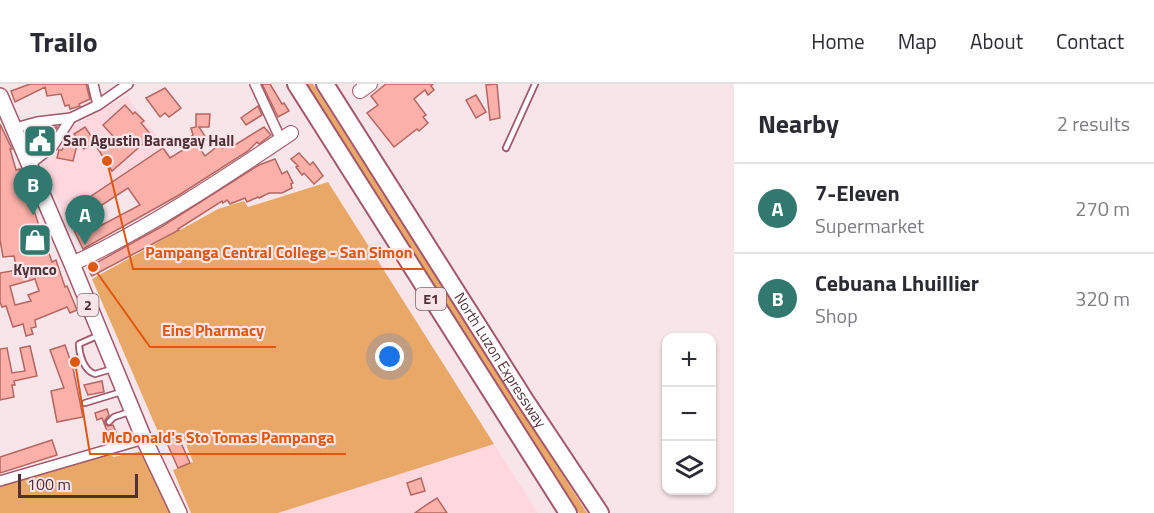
<!DOCTYPE html>
<html lang="en">
<head>
<meta charset="utf-8">
<style>
  :root { --surface:#fff; --page:#f2f2f3; --text:#2b2b33; --muted:#7c7c81; --line:#e1e1e2; --accent:#31786f }
  body { margin:0; font-family:"Titillium Web",sans-serif; background:var(--page); color:var(--text) }
  .controls { position:absolute; right:18px; bottom:18px; display:grid; overflow:hidden; border-radius:12px; box-shadow:0 2px 4px #0004 }
  .controls button { width:54px; height:54px; display:grid; place-items:center; padding:0; border:0; border-bottom:2px solid var(--line); background:var(--surface); color:var(--text); font:30px sans-serif }
  .scale { position:absolute; left:18px; bottom:15px; width:120px; box-sizing:border-box; padding-left:6px; border:3px solid #512f37; border-top:0; font-size:16px; line-height:21px; white-space:nowrap; color:#512f37; -webkit-text-stroke:4px #f7e5e9; paint-order:stroke }
  .you { position:absolute; left:390px; top:273px; width:21px; height:21px; margin:-15px; border:4px solid #fff; border-radius:50%; background:#1a73e8; box-shadow:0 0 0 9px #1a73e833 }
  .badge { display:grid; place-items:center; width:39px; height:39px; border-radius:50%; background:var(--accent); color:#fff; font-size:20px; font-weight:700 }
  .pin { position:absolute; translate:-50% -50px; filter:drop-shadow(0 2px 3px #0008) }
  .pin::after { content:''; position:absolute; top:32px; width:21px; height:18px; background:inherit; clip-path:polygon(0 0,100% 0,50% 100%) }
  .list { margin:0; padding:0; list-style:none }
  h2 { display:flex; justify-content:space-between; align-items:center; height:78px; margin:0; padding:0 24px; font-size:26px }
  h2 small { font-size:20px; font-weight:400; color:var(--muted) }
  .list li { display:grid; grid-template-columns:39px 1fr auto; gap:18px; align-items:center; box-sizing:border-box; height:90px; padding:0 24px; border-top:2px solid var(--line) }
  .list b { display:block; font-size:22px; white-space:nowrap }
  .list p { margin:0; font-size:20px; white-space:nowrap; color:var(--muted) }
  .list em { font-size:20px; font-style:normal; color:var(--muted) }
  .icon { flex:none; width:33px; height:33px; fill:none; stroke:currentColor; stroke-width:2; stroke-linecap:round; stroke-linejoin:round }
  .map { position:relative; flex:none; width:734px; height:429px; overflow:hidden }
  header { display:flex; align-items:center; gap:36px; box-sizing:border-box; height:84px; padding:0 30px; background:var(--surface); border-bottom:2px solid var(--line) }
  header strong { font-size:28px }
  nav { display:flex; gap:33px; margin-inline-start:auto; font-size:21px }
  main { display:flex }
  aside { flex:1; background:var(--surface) }
  .map>svg:first-child { display:block }
  .built { fill:#fed7df }
  .green { fill:#eaa868 }
  .building { fill:#fbb0aa; stroke:#b56762; stroke-width:1.5; fill-rule:evenodd }
  .lines { fill:none; stroke-linecap:round; stroke-linejoin:round }
  .service-casing { stroke:#a2576b; stroke-width:8 }
  .minor-casing { stroke:#a2576b; stroke-width:12 }
  .secondary-casing { stroke:#a2576b; stroke-width:16 }
  .trunk-casing { stroke:#a2576b; stroke-width:18 }
  .motorway-casing { stroke:#a2576b; stroke-width:20 }
  .service { stroke:#fff; stroke-width:4.5 }
  .minor { stroke:#fff; stroke-width:9 }
  .secondary { stroke:#fff; stroke-width:14 }
  .trunk { stroke:#fff; stroke-width:15 }
  .motorway { stroke:#fff; stroke-width:16 }
  .labels { text-anchor:middle; stroke-width:4.5; stroke-linejoin:round; paint-order:stroke }
  .shield { fill:#f7e5e9; stroke:#83666c; stroke-width:1.5 }
  .shield-label { font-size:14px; font-weight:bold; fill:#512f37 }
  .poi-label { font-size:15px; font-weight:bold; fill:#512f37; stroke:#f7e5e9; text-anchor:start }
  .street-label { font-size:15px; fill:#512f37; stroke:#f7e5e9 }
  .leader { fill:none; stroke:#e0570e; stroke-width:2 }
  .callout-dot { fill:#e0570e; stroke:#f7e5e9; stroke-width:2 }
  .callout-label { font-size:16px; text-anchor:middle; font-weight:bold; fill:#e0570e; stroke:#f7e5e9; stroke-width:4.5; stroke-linejoin:round; paint-order:stroke }
</style>
</head>
<body>
<header>
<strong>Trailo</strong>
<nav><a>Home</a><a>Map</a><a>About</a><a>Contact</a></nav>
</header>
<main>
<div class="map">
<svg width="734" height="429" viewBox="0 0 734 429">
  <rect width="100%" height="100%" fill="#f7e5e9"/>
  <g class="built">
    <polygon points="127,12 174,75 69,142 41,79 73,42"/>
    <polygon points="494,360 538,429 278,429"/>
  </g>
  <g class="green">
    <polygon points="306,0 313,0 587,429 579,429 562,404"/>
    <polygon points="328,98 494,360 278,429 191,429 173,386 193,378 183,353 162,357 92,195 218,125 244,117 248,123"/>
    <polygon points="143,367 170,429 0,429 0,402 111,368 113,373"/>
  </g>
  <g class="building">
    <polygon points="30,0 86,0 90,15 79,20 80,22 70,25 69,21 65,22 61,10 47,12 45,3 15,18 11,7"/>
    <polygon points="262,0 270,0 282,20 284,19 289,27 278,33"/>
    <polygon points="386,0 433,0 431,2 434,6 428,11 425,6 414,15 426,31 423,33 428,39 419,47 417,45 394,63 367,29 378,21 371,12"/>
    <polygon points="497,0 500,34 490,36 486,1"/>
    <polygon points="165,4 181,24 169,33 165,29 160,33 146,14"/>
    <polygon points="476,11 486,28 476,34 466,16"/>
    <polygon points="125,21 133,30 135,28 144,37 141,39 152,52 112,87 96,62 113,52 103,41"/>
    <polygon points="258,22 262,31 246,41 241,34"/>
    <path d="M196 30H210L209 43H199L207 55 198 62 205 72 219 61 222 64 232 56 235 61 264 43 271 51 259 60 257 58 248 67 179 111 83 165 72 142 74 141 66 129 163 64 170 74 183 66 188 61 185 57 193 51 191 44 196 43ZM128 104 140 121 100 142 98 138 96 139 91 128Z"/>
    <path d="M0 40 12 65H10L16 86 20 85 28 122 32 120 39 142 34 144 39 163 46 161 52 178 56 176 65 203 67 202 77 226 70 229 67 223 35 236 36 243 31 244 33 250 26 252 23 240 13 243 6 222 2 223 0 218V189L17 186 14 172 3 173 0 156ZM35 195 39 207 28 211 31 217 15 221 10 202Z"/>
    <polygon points="57,43 51,52 28,53 27,49 39,45"/>
    <polygon points="85,43 95,58 84,65 74,50"/>
    <polygon points="66,55 78,57 73,77 57,74 59,66 62,66"/>
    <polygon points="299,69 310,81 313,78 323,92 314,100 304,89 302,91 296,83 298,82 291,75"/>
    <polygon points="275,75 282,90 287,87 293,99 291,100 292,104 282,109 269,109 259,114 258,113 247,118 245,114 230,120 227,116 223,119 222,117 178,145 179,146 92,192 87,184 161,143 259,81"/>
    <polygon points="65,261 73,284 83,333 57,338 51,307 64,304 50,266"/>
    <polygon points="30,262 37,292 14,297 15,301 12,301 14,313 0,316 0,265 7,264 12,289 25,287 20,264"/>
    <polygon points="102,297 104,308 88,311 84,301"/>
    <polygon points="107,325 109,331 105,336 105,340 108,342 113,341 116,348 114,348 111,346 107,347 102,334 97,336 95,329"/>
    <polygon points="178,352 190,379 178,384 166,357"/>
    <polygon points="52,356 57,371 0,389 0,373"/>
    <polygon points="421,394 425,407 411,411 407,399"/>
    <polygon points="437,414 447,429 415,429 426,421"/>
  </g>
  <g class="lines">
    <g class="service-casing">
      <g id="service">
        <polyline points="506,64 535,0"/>
        <path d="M97 252 79 260C79 270 84 287 95 290L112 285"/>
        <polyline points="85,319 121,308"/>
        <polyline points="109,338 114,333 129,328"/>
        <polyline points="110,364 110,350"/>
      </g>
    </g>
    <g class="minor-casing">
      <g id="minor">
        <polyline points="93,0 98,21"/>
        <polyline points="255,0 281,56"/>
        <polyline points="15,44 37,38 71,34 98,21 128,0"/>
        <polyline points="29,81 53,62 71,34"/>
        <polyline points="0,397 144,355"/>
      </g>
    </g>
    <g class="secondary-casing">
      <g id="secondary">
        <polyline points="360,7 370,0"/>
        <path d="M72 180C149 144 221 96 291 49"/>
      </g>
    </g>
    <g class="trunk-casing">
      <polyline id="trunk" points="0,12 72,180 144,355 179,429"/>
    </g>
    <g class="motorway-casing">
      <g id="motorway">
        <polyline points="296,0 568,429"/>
        <path id="s1" d="M325 0 525 316 600 429"/>
      </g>
    </g>
    <use href="#service" class="service"/>
    <use href="#minor" class="minor"/>
    <use href="#secondary" class="secondary"/>
    <use href="#trunk" class="trunk"/>
    <use href="#motorway" class="motorway"/>
  </g>
  <defs>
    <g id="civic-square" transform="scale(1.725)"><rect x="-9" y="-9" width="18" height="18" rx="4" fill="#31786f" stroke="#f7e5e9"/><path d="M-.6-6.5H3V-4.5H.6V-3L4-1V1h2V6H-6V1h2V-1L-.6-3ZM-1.2 2.5V6h2.4V2.5Z" fill="#fff"/></g>
    <g id="shop-square" transform="scale(1.725)"><rect x="-9" y="-9" width="18" height="18" rx="4" fill="#31786f" stroke="#f7e5e9"/><path d="M-5-2.5h2.3a2.7 3.5 0 0 1 5.4 0H5L5.5 6h-11ZM-1.5-2.5h3a1.5 2.3 0 0 0-3 0Z" fill="#fff"/></g>
  </defs>
  <g fill-rule="evenodd">
    <use href="#civic-square" x="40" y="57"/>
    <use href="#shop-square" x="35" y="156"/>
  </g>
  <g class="labels">
    <g class="shield">
      <rect x="416" y="204" width="30" height="22" rx="4.5"/>
      <rect x="77.5" y="210" width="21" height="22" rx="4.5"/>
    </g>
    <g class="shield-label">
      <text x="431" y="220">E1</text>
      <text x="88" y="226">2</text>
    </g>
    <g class="poi-label">
      <text x="63" y="62">San Agustin Barangay Hall</text>
      <text x="35" y="191" text-anchor="middle">Kymco</text>
    </g>
    <g class="street-label">
      <text dy="5" stroke="none"><textPath href="#s1" startOffset="327">North Luzon Expressway</textPath></text>
    </g>
  </g>
  <path class="leader" d="M107 77L133 185H425M93 183L150 263H276M75 278L90 370H346"/>
  <g class="callout-dot">
    <circle cx="107" cy="77" r="6"/>
    <circle cx="93" cy="183" r="6"/>
    <circle cx="75" cy="278" r="6"/>
  </g>
  <g class="callout-label">
    <text x="279" y="174">Pampanga Central College - San Simon</text>
    <text x="213" y="252">Eins Pharmacy</text>
    <text x="218" y="359">McDonald's Sto Tomas Pampanga</text>
  </g>
</svg>
<div class="controls">
<button>+</button>
<button>−</button>
<button><svg class="icon" aria-label="layers" viewBox="0 0 24 24"><path d="M12 4l9 5-9 5-9-5zM3 14l9 5 9-5"/></svg></button>
</div>
<div class="scale">100 m</div>
<div class="you"></div>
<div class="pin badge" style="left:85px;top:161px">A</div>
<div class="pin badge" style="left:33px;top:131px">B</div>
</div>
<aside>
<h2>Nearby<small>2 results</small></h2>
<ul class="list">
<li><span class="badge">A</span><div><b>7-Eleven</b><p>Supermarket</p></div><em>270 m</em></li>
<li><span class="badge">B</span><div><b>Cebuana Lhuillier</b><p>Shop</p></div><em>320 m</em></li>
</ul>
</aside>
</main>
</body>
</html>
